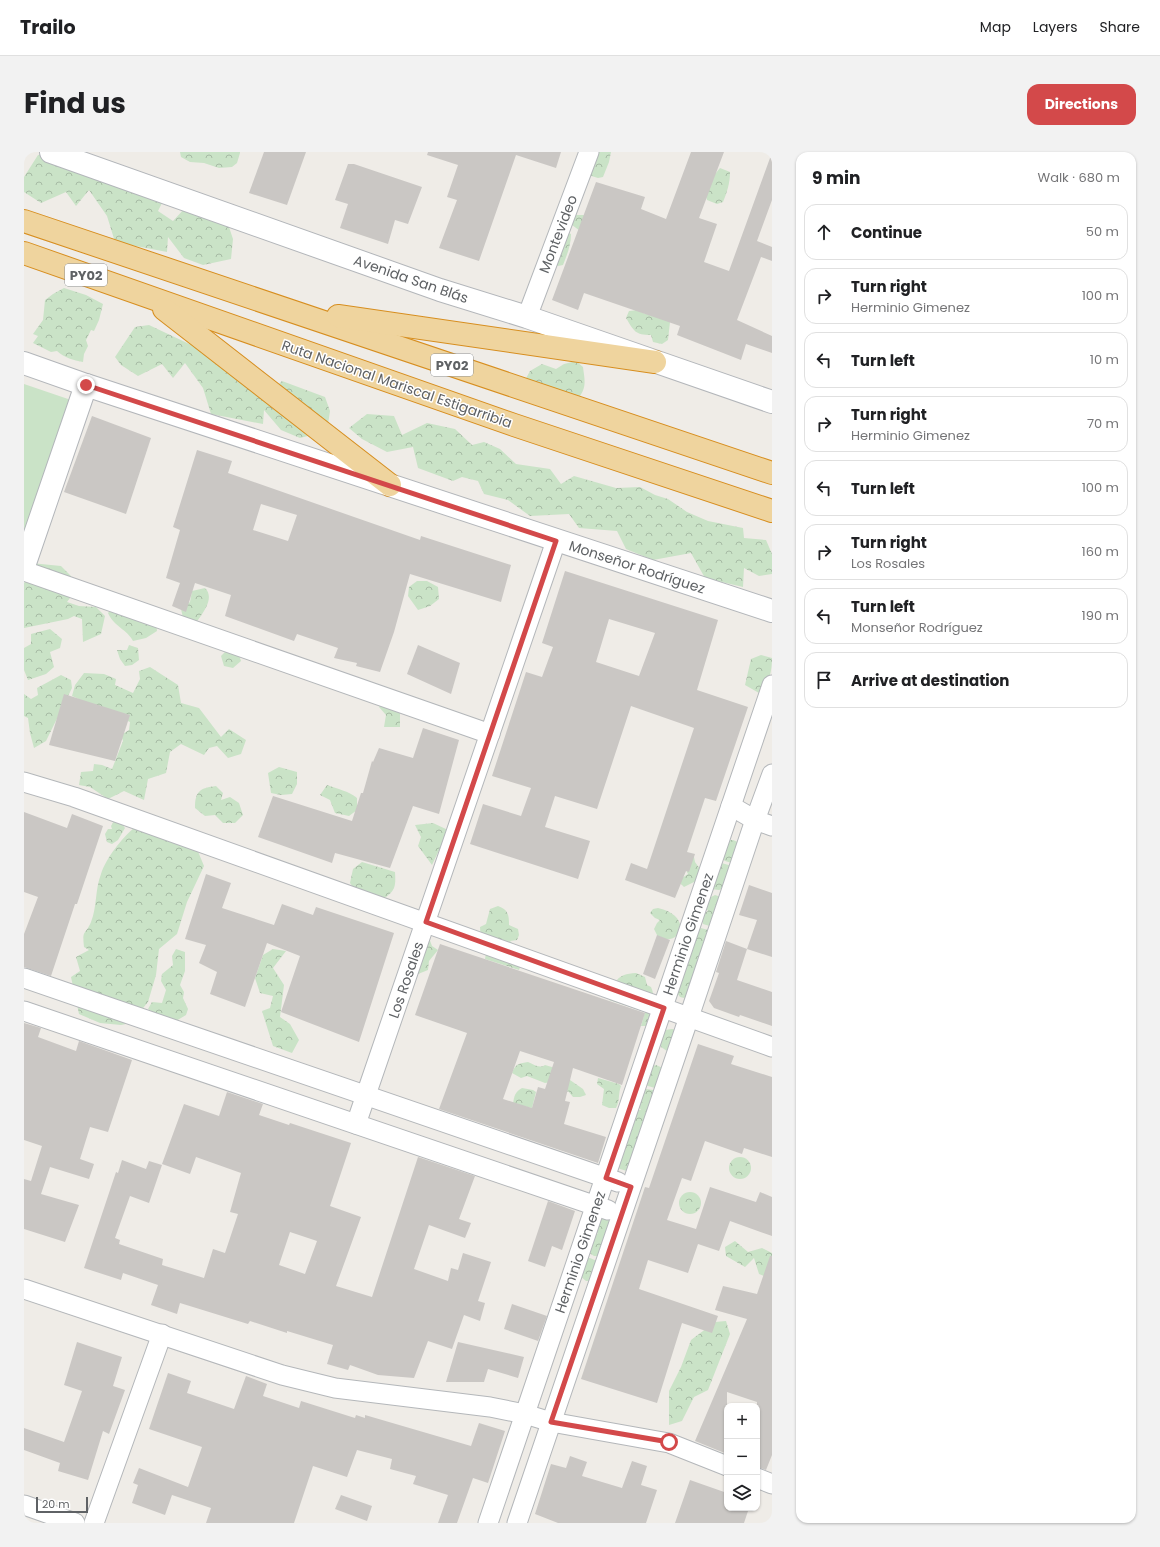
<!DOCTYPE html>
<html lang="en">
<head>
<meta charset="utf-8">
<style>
  :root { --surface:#fff; --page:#f2f2f2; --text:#202124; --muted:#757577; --line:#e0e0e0; --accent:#d3494a }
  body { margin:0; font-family:Poppins,sans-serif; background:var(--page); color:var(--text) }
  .controls { position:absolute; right:12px; bottom:12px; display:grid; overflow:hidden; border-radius:8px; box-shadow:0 1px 3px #0004 }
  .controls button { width:36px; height:36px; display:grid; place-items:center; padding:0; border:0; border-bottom:1px solid var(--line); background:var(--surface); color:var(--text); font:20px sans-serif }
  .scale { position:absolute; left:12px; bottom:10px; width:52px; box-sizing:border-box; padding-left:4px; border:2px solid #5f6265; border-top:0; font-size:11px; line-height:14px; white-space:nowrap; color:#5f6265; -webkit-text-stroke:3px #fff; paint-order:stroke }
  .stop { position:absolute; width:12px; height:12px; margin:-9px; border:3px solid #d3494a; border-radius:50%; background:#fff }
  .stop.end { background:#d3494a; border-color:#fff; box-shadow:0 1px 4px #0008 }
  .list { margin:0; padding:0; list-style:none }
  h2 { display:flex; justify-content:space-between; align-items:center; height:52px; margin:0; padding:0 16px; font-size:17px }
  h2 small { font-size:13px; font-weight:400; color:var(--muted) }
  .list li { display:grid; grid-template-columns:26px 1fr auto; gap:12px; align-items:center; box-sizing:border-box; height:56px; margin:0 8px 8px; padding:0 8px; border:1px solid var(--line); border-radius:12px }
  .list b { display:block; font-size:15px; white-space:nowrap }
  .list p { margin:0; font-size:13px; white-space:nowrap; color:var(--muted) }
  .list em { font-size:13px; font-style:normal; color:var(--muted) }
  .icon { flex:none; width:22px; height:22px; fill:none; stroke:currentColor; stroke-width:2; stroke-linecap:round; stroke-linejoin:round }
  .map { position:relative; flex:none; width:748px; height:1371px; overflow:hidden; border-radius:12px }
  header { display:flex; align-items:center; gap:24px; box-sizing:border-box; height:56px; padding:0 20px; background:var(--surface); border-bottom:1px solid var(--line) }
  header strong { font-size:19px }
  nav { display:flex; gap:22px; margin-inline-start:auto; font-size:14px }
  .intro { display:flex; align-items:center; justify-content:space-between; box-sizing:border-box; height:96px; padding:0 24px }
  h1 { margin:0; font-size:28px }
  .button { padding:10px 18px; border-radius:12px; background:var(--accent); color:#fff; font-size:14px; font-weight:700 }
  main { display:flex; gap:24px; padding:0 24px }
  aside { flex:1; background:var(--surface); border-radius:12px; box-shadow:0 1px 3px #0004 }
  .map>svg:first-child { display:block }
  .forest { fill:url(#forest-crowns) }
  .green { fill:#cae3c7 }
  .building { fill:#cac7c4; fill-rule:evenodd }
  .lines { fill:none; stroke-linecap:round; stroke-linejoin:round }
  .street-casing { stroke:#b4b7ba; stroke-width:21 }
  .secondary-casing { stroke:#b3b6ba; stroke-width:24 }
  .highway-casing { stroke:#d78e1f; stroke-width:24 }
  .street { stroke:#fff; stroke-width:19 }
  .secondary { stroke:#fff; stroke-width:22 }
  .highway { stroke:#efd49e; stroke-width:22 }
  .route { stroke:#d3494a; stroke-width:5 }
  .labels { text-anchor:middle; stroke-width:3; stroke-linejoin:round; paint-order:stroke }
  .shield { fill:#fff; stroke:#8f9193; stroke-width:1 }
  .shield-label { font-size:13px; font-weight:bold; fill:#5f6265 }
  .street-label { font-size:14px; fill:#5f6265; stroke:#fff }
</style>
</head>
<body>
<header>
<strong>Trailo</strong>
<nav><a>Map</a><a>Layers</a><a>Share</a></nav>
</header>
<div class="intro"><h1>Find us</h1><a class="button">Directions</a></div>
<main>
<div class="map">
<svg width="748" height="1371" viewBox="0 0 748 1371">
  <defs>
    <pattern id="forest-crowns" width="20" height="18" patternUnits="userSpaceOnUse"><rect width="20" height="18" fill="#cae3c7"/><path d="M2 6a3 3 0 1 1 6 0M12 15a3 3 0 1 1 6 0" fill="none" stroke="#a7bba5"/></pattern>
  </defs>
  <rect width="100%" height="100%" fill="#efece7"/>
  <g class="forest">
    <polygon points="156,0 216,0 216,1 213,11 208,15 195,16 180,11 166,10 157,5"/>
    <polygon points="569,0 587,0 585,10 579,25 574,26 564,23"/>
    <polygon points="29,1 138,51 134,59 149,69 161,56 204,72 209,87 207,107 179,113 160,106 144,85 143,100 91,90 83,64 65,38 52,54 42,40 17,51 0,40 0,25 14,3"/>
    <path d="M696 16 706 20C706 31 703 40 699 50L693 52 683 48 681 41 691 22Z"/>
    <polygon points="551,63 566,63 563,84 548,73"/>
    <path d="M536 78 547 82C547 93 543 103 539 113L534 114 523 111Z"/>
    <path d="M40 136 62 143 79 152 75 168 70 179 67 178 62 188 64 194 60 202 59 210C49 208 41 206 33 199L27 200 9 191 14 184 9 182 19 168 21 148 29 142Z"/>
    <path d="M614 158 621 162 643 159 646 170 644 188 638 192 629 190 627 183C611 183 610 179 602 166L605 159Z"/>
    <polygon points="125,173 178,198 245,241 258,229 301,245 306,259 303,279 276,286 257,278 240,258 239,272 187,262 179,236 161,211 149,226 138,212 114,224 97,213 91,205 111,175"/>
    <path d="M552 209 559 215C561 230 563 236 553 248L500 230 506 219 518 212 532 217 540 212Z"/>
    <polygon points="343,262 370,264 378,283 403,271 431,277 448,293 460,290 476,297 492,312 526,317 537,332 550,324 592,336 616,335 631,343 644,347 663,360 684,369 719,376 720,386 742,388 748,402 748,422 735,424 720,416 719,435 681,426 667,401 629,408 602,397 593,379 555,376 545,362 506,364 484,348 460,342 454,329 438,325 429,329 394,316 389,295 363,300 338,287 325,276"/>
    <polygon points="7,411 37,414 47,424 49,442 43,450 55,454 72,455 81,464 77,482 59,490 58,467 50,464 44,467 0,476 0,431 4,427"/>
    <polygon points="393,429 403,429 414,435 415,447 406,454 394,458 384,444 385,435"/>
    <path d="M181 436C192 447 177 463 170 474L160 470 157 457 166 450 168 439Z"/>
    <path d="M89 455 131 460 133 479 122 486 109 489C103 477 90 475 84 461Z"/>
    <polygon points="26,477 38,487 36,496 26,500 30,515 22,522 4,528 0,518 0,496 7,492 7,482"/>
    <polygon points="105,493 114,496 115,508 108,513 101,514 96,507 93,498 103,498"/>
    <polygon points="213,497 217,509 209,516 200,514 197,504 203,498"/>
    <path d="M737 503 748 506C748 520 745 532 735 541L721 533 727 507Z"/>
    <polygon points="126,515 154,533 157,551 175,556 197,585 205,577 222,588 217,602 204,606 193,594 185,596 180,603 157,592 146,600 142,621 124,627 120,648 100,639 84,647 66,635 55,633 57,620 69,619 70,612 78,613 88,617 99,589 97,583 105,578 106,570 48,544 51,533 60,521 80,522 92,527 91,533 109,541 116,527 115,519"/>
    <polygon points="37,523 47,528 48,536 22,589 10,596 6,581 4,566 0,564 0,542 7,547 14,543 13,536"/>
    <polygon points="360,548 376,552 376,575 360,575 362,563 355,555"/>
    <polygon points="255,615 273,620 273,632 268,642 257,643 247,641 244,621"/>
    <path d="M303 633C314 637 324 639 333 646V658L325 664 311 661 306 648 296 643Z"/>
    <path d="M192 634 199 641 197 648 206 645 215 651 219 663 211 671H199L191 663 181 664 171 656C171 639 176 636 192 634Z"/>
    <polygon points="90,669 98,672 101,676 94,688 88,692 83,690 81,682 84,677 88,677 87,674"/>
    <polygon points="409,671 424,678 425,684 417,694 408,713 394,694 397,685 391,673"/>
    <path d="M111 675 173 697 180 714 163 750 153 782 135 797 132 823 124 850 107 871 97 873 76 871 55 862 47 825 56 819 52 805 65 798 60 795C58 777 61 784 67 770 73 755 71 737 77 722 82 706 98 686 111 675Z"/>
    <polygon points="705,688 709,688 716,691 708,711 701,709 698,706"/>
    <polygon points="666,702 670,705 671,710 676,717 672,729 660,735 656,731 658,726 664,722 661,716"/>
    <path d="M338 710 371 720C372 735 371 739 359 747L334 742 326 731 329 717Z"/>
    <polygon points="694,710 708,714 700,736 695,738 687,737"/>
    <path d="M691 743 697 745 689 775 679 772C678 766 678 762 684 759L681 755V748Z"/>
    <path d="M474 754C484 758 485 762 485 773L494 777 495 783 493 788 486 789C494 797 500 807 495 818L461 807C464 796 456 786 456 775L462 772 466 757Z"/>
    <path d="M634 756C670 764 657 796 634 785L630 777 633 771 636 768 631 766 626 761 629 757Z"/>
    <polygon points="677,776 684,778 686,787 666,841 660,846 656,845 653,841 659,813 664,811 661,801 672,779"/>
    <polygon points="405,786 408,794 414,798 405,809 404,818 394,822 391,817"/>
    <polygon points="152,797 161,800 161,819 156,833 160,840 159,846 164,857 162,863 147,872 124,857 128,850 138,851 142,838 137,829 138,822 149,813 148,804"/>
    <polygon points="249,797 262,799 249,816 260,833 256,865 266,872 275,888 268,901 249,894 238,859 246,856 249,844 236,841 231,826 239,803"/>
    <path d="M612 821 621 825 623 833 627 835C633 848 627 861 623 874H617L621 860 585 848C590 830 592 822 612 821Z"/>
    <polygon points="648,877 652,878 643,899 637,895 636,892 641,878"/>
    <path d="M504 910C509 912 515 917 521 913L538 918 546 928 559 937 562 943 556 945H549L544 939 543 940 527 930 521 931 503 924 497 926 488 921C491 912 496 911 504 910Z"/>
    <polygon points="632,913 639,916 631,936 624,934 621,932 628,914"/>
    <path d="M574 926 595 932 597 934C594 942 596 949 592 956H585L578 953 580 937 573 932Z"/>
    <path d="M498 936 509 938 512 940 508 956 489 952C490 944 491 940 498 936Z"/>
    <polygon points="622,937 629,938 632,940 603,1019 596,1017 593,1014 600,996 602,996 600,991 605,978 608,977 607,976 614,958 617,958 613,952 619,939"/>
    <circle cx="716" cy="1016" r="11"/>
    <circle cx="666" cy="1051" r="11"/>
    <polygon points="573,1065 590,1065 574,1104 570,1104 564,1100 571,1082 574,1082 572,1080"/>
    <polygon points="711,1089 724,1100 738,1096 748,1101 748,1127 735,1122 730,1106 721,1115 702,1104 701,1095"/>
    <polygon points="563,1106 566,1106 573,1109 566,1129 562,1129 556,1124"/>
    <polygon points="702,1169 706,1182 684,1238 670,1245 658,1269 645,1273 645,1239 657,1215 667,1188 691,1170"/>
  </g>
  <polygon class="green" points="0,232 47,248 0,385"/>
  <g class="building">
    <polygon points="240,0 282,0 263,53 225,41"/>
    <polygon points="404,0 537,0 532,16 492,3 455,109 415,96 433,48 423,45 434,13 403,3"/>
    <polygon points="667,0 700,0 675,66 693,72 680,110 705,119 746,6 748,6 748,48 733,89 748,95 748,109 737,105 713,168 748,184 748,201 722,192 717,208 653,183 656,174 560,141 554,158 528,148 572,30 621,45 617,57 642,67"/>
    <polygon points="324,12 330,12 398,35 384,72 371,68 364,92 316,76 324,52 311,48"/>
    <polygon points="68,264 127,286 102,362 40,340"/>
    <path d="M173 298 208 309 204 321 396 388 397 384 487 413 477 450 386 422 370 480 356 520 332 514 333 511 310 506 314 496 273 482 270 489 201 464 207 443 171 431 162 460 148 454 156 431 142 426 156 378 149 375ZM237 352 273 363 264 389 229 378Z"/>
    <path d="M541 419 694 468 673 538 724 555 692 649 681 646 663 700 671 702 665 720 662 719 651 746 601 728 607 711 623 717 670 576 607 554 573 657 531 644 521 675 566 689 554 727 446 692 459 652 497 664 507 636 468 624 502 520 518 525 529 495 518 491ZM585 467 631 481 615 524 572 510Z"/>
    <polygon points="394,493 436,511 427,542 383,522"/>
    <polygon points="40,542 106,563 91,609 25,593"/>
    <polygon points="399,576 435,588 415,662 389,654 366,716 311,701 308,711 234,685 249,644 328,669 337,641 339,641 348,609 349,610 355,596 389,606"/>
    <polygon points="0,660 43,676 48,662 79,674 53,752 51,752 27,824 0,815 0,782 14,745 0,740"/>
    <polygon points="182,722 207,731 198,756 250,773 258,752 289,763 292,755 370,781 335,890 257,860 276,804 243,791 221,855 186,842 193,820 175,811 182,793 161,787"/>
    <polygon points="725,733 748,741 748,805 723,797 733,768 715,763"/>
    <polygon points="633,783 646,788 631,827 619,822"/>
    <polygon points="702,789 723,797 713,828 748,840 748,874 716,863 715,865 690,856 685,849 695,821 692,820"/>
    <path d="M416 792 621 861 598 933 549 916 541 949 546 950 540 972 582 985 574 1011 415 957 443 881 391 863ZM496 899 530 910 521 937 514 935 508 956 479 947Z"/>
    <polygon points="0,871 17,876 14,885 52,899 55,889 108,908 84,980 66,975 56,1007 70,1012 65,1027 26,1015 17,1042 55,1053 41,1090 0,1077 0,1027 7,1029 18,994 0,988"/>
    <polygon points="674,892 710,904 707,912 748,925 748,1005 720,996 718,1002 681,989 667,1029 658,1026 643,1068 672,1077 686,1035 732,1050 736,1040 748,1045 748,1084 706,1069 695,1099 674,1092 664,1121 624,1108 615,1137 694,1164 688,1181 658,1171 633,1251 557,1227 621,1035 625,1036"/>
    <path d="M203 940 239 952 235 963 265 973 266 971 327 991 306 1054 337 1065 312 1134 348 1145 394 1005 451 1024 435 1067 447 1071 441 1086 405 1073 390 1117 424 1129 427 1116 434 1118 439 1101 467 1110 454 1149 461 1151 456 1169 440 1163 428 1197 404 1189 390 1226 354 1223 326 1213 324 1218 303 1212 309 1193 263 1179V1181L226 1169 224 1172 156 1151 153 1162 127 1153 134 1133 99 1121 97 1128 60 1116 92 1020 94 1021 98 1008 122 1017 125 1009 138 1013 125 1051 106 1044 91 1086 96 1088 95 1092 139 1107 138 1113 180 1126 189 1097 201 1101 214 1062 206 1060 217 1021 172 1005 166 1022 138 1012 160 952 195 964ZM266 1080 293 1089 281 1122 255 1113Z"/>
    <polygon points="524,1049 551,1059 538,1098 528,1094 521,1115 504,1109"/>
    <polygon points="746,1104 748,1104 748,1303 742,1318 733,1315 733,1250 703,1240 703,1302 671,1289 723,1167 691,1158 699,1134 733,1142"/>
    <polygon points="488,1152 523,1164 514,1189 480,1177"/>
    <polygon points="53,1190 98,1205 89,1234 101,1238 85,1282 79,1279 64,1328 34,1319 36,1311 0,1298 0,1276 40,1290 58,1239 40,1233"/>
    <polygon points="434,1190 500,1205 494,1226 464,1217 460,1230 422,1230"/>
    <polygon points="144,1221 167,1229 163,1241 210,1257 222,1224 243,1232 239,1244 275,1256 277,1249 331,1266 332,1263 341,1266 341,1263 447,1294 455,1271 481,1279 464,1331 449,1326 433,1371 414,1371 424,1343 389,1332 392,1324 366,1317 368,1307 333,1298 323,1325 289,1314 270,1371 182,1371 187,1356 148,1343 141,1363 108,1351 114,1333 109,1331 115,1316 164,1335 178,1295 125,1277"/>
    <polygon points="546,1304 563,1310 558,1324 598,1336 608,1309 623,1314 617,1333 633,1338 622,1371 534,1371 511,1362 527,1312 542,1316"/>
    <polygon points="666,1328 703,1341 703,1356 725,1356 720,1371 651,1371"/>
    <polygon points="317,1343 348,1354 343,1369 311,1357"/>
  </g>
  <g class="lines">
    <g class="street-casing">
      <g id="street">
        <polyline points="503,165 565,0"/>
        <polyline points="0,419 466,582"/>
        <polyline points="0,630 50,645 748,895"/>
        <polyline points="707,654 731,668 748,674"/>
        <polyline points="0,826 594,1030"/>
        <polyline points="0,859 584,1058"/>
        <polyline points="332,972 532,389"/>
        <polyline points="0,1137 258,1223 311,1236 466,1255 501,1262 527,1270 645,1291 703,1314"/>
        <polyline points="733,1326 748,1332"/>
        <polyline points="0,1353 51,1371"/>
        <polyline points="70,1371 138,1182"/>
        <polyline points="464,1371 748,533"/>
        <polyline points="493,1371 665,865 730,671 748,622"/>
      </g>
    </g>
    <g class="secondary-casing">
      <g id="secondary">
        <polyline points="27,0 416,138 503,165 748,250"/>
        <polyline points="0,211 62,233 748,459"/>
        <polyline points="0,414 62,233"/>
      </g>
    </g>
    <g class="highway-casing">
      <g id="highway">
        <polyline points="0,69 748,321"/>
        <polyline points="0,101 490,273 748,359"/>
        <polyline points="140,157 366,333"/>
        <polyline points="314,164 631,210"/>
      </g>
    </g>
    <use href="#street" class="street"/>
    <use href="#secondary" class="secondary"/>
    <use href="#highway" class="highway"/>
  </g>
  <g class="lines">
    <polyline class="route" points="62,233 532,389 402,770 640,856 582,1026 607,1035 527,1270 645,1290"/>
  </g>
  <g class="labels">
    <g class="shield">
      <rect x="41" y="112" width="42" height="22" rx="3"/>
      <rect x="407" y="202" width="42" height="22" rx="3"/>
    </g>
    <g class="shield-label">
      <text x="62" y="128">PY02</text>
      <text x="428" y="218">PY02</text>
    </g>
    <g class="street-label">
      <text transform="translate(534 82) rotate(-69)" y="5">Montevideo</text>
      <text transform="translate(387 127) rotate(19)" y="5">Avenida San Blás</text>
      <text transform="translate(373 232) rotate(19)" y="5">Ruta Nacional Mariscal Estigarribia</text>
      <text transform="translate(613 415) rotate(18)" y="5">Monseñor Rodríguez</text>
      <text transform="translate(664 782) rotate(-71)" y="5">Herminio Gimenez</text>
      <text transform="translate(382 828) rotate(-71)" y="5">Los Rosales</text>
      <text transform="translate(556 1100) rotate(-71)" y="5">Herminio Gimenez</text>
    </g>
  </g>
</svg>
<div class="controls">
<button>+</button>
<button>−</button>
<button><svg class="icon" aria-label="layers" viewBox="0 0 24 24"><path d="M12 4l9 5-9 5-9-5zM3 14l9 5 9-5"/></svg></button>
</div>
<div class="scale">20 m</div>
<div class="stop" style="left:645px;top:1290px"></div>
<div class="stop end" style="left:62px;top:233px"></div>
</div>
<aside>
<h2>9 min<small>Walk · 680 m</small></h2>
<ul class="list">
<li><svg class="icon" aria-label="ahead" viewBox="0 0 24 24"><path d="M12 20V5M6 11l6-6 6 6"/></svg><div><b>Continue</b></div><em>50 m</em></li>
<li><svg class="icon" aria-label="right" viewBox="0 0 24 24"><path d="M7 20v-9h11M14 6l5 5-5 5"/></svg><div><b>Turn right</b><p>Herminio Gimenez</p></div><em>100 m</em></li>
<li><svg class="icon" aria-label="left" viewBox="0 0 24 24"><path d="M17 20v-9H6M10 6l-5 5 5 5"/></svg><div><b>Turn left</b></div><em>10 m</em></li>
<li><svg class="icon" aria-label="right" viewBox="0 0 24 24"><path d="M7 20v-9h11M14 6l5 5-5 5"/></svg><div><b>Turn right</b><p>Herminio Gimenez</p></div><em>70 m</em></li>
<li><svg class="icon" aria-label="left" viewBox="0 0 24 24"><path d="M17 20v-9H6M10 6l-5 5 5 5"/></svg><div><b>Turn left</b></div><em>100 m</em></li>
<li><svg class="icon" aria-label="right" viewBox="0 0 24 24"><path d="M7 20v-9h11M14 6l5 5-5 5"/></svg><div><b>Turn right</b><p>Los Rosales</p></div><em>160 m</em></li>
<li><svg class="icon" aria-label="left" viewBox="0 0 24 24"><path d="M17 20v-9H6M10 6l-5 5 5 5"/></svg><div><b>Turn left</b><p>Monseñor Rodríguez</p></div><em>190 m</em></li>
<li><svg class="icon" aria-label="arrive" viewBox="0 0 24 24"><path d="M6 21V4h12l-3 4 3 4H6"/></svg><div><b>Arrive at destination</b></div></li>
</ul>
</aside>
</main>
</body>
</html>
